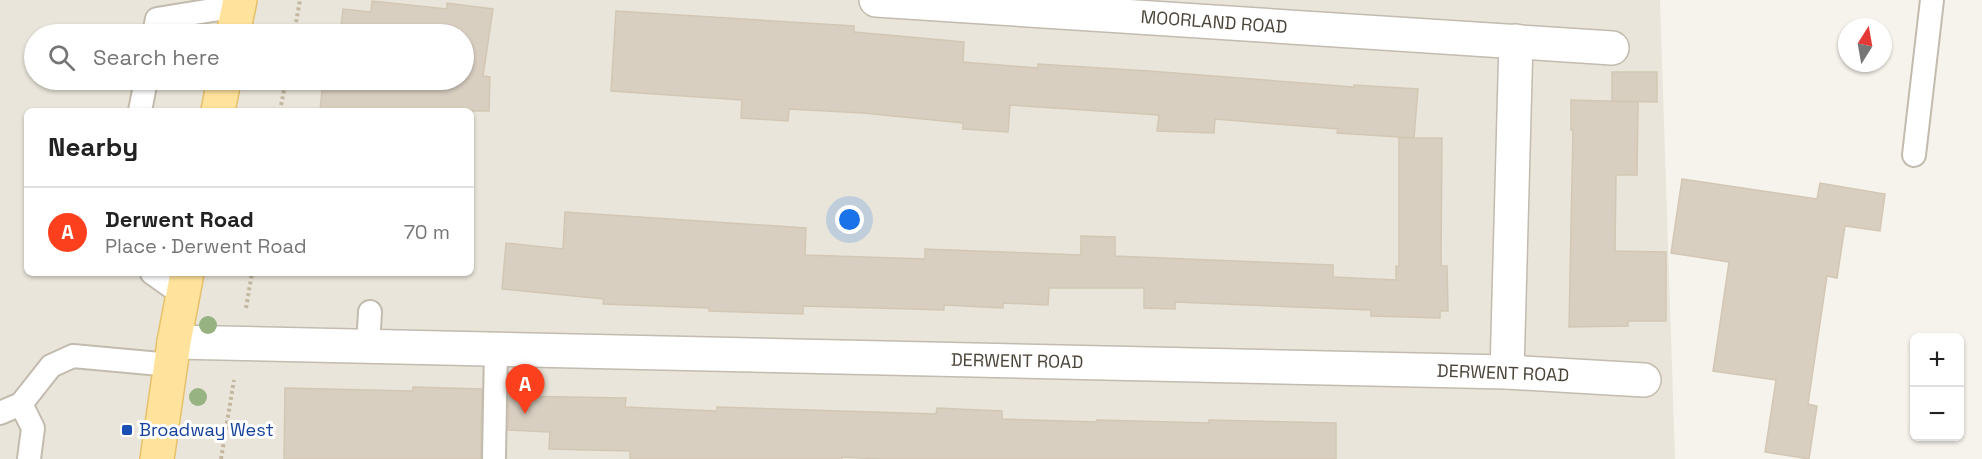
<!DOCTYPE html>
<html lang="en">
<head>
<meta charset="utf-8">
<style>
  :root { --surface:#fff; --page:#f6f6f6; --text:#222; --muted:#767676; --line:#e0e0e0; --accent:#fc3f1d }
  body { margin:0; font-family:"Space Grotesk",sans-serif; background:var(--page); color:var(--text) }
  .controls { position:absolute; right:18px; bottom:18px; display:grid; overflow:hidden; border-radius:9px; box-shadow:0 2px 4px #0004 }
  .controls button { width:54px; height:54px; display:grid; place-items:center; padding:0; border:0; border-bottom:2px solid var(--line); background:var(--surface); color:var(--text); font:30px sans-serif }
  .compass { position:absolute; left:1838px; top:18px; width:54px; height:54px; border-radius:50%; background:var(--surface); box-shadow:0 2px 4px #0004; rotate:11deg }
  .you { position:absolute; left:850px; top:220px; width:21px; height:21px; margin:-15px; border:4px solid #fff; border-radius:50%; background:#1a73e8; box-shadow:0 0 0 9px #1a73e833 }
  .badge { display:grid; place-items:center; width:39px; height:39px; border-radius:50%; background:var(--accent); color:#fff; font-size:20px; font-weight:700 }
  .pin { position:absolute; translate:-50% -50px; filter:drop-shadow(0 2px 3px #0008) }
  .pin::after { content:''; position:absolute; top:32px; width:21px; height:18px; background:inherit; clip-path:polygon(0 0,100% 0,50% 100%) }
  .list { margin:0; padding:0; list-style:none }
  h2 { display:flex; justify-content:space-between; align-items:center; height:78px; margin:0; padding:0 24px; font-size:26px }
  h2 small { font-size:20px; font-weight:400; color:var(--muted) }
  .list li { display:grid; grid-template-columns:39px 1fr auto; gap:18px; align-items:center; box-sizing:border-box; height:90px; padding:0 24px; border-top:2px solid var(--line) }
  .list b { display:block; font-size:22px; white-space:nowrap }
  .list p { margin:0; font-size:20px; white-space:nowrap; color:var(--muted) }
  .list em { font-size:20px; font-style:normal; color:var(--muted) }
  .icon { flex:none; width:33px; height:33px; fill:none; stroke:currentColor; stroke-width:2; stroke-linecap:round; stroke-linejoin:round }
  .map { position:relative; flex:none; width:1982px; height:459px; overflow:hidden }
  .search { position:absolute; background:var(--surface); box-shadow:0 2px 4px #0004; left:24px; top:24px; width:450px; height:66px; display:flex; align-items:center; gap:15px; box-sizing:border-box; padding:0 21px; border-radius:33px; color:var(--muted); font-size:22px }
  .panel { position:absolute; background:var(--surface); box-shadow:0 2px 4px #0004; left:24px; top:108px; width:450px; height:168px; border-radius:9px }
  .map>svg:first-child { display:block }
  .residential { fill:#eae5da; fill-rule:evenodd }
  .building { fill:#d8cfc1; stroke:#d3c7b4; stroke-width:1.5 }
  .lines { fill:none; stroke-linecap:round; stroke-linejoin:round }
  .lane-casing { stroke:#c2bbae; stroke-width:26 }
  .street-casing { stroke:#c2bbae; stroke-width:36 }
  .primary-casing { stroke:#e6c16a; stroke-width:36 }
  .path { stroke:#c4b79f; stroke-width:4; stroke-dasharray:3 3; stroke-linecap:butt }
  .lane { stroke:#fff; stroke-width:22 }
  .street { stroke:#fff; stroke-width:33 }
  .primary { stroke:#ffe39c; stroke-width:33 }
  .tree { fill:#97b381 }
  .transit-dot { fill:#1a4fb4; stroke:#fff; stroke-width:2 }
  .labels { text-anchor:middle; stroke-width:6; stroke-linejoin:round; paint-order:stroke }
  .street-label { font-size:18px; fill:#4b4439; stroke:#fff }
  .transit-label { font-size:18px; fill:#164399; stroke:#fff; text-anchor:start }
</style>
</head>
<body>
<div class="map">
<svg width="1982" height="459" viewBox="0 0 1982 459">
  <rect width="100%" height="100%" fill="#f6f3ec"/>
  <path class="residential" d="M0 0H1660L1675 459H0ZM34 34H464V80H34ZM27 111H471V273H27Z"/>
  <g class="building">
    <polygon points="372,1 447,9 447,3 493,9 483,76 490,77 489,111 320,111 323,80 464,80 464,34 340,34 343,9 371,12"/>
    <polygon points="616,11 854,26 854,32 964,42 963,62 1038,68 1038,64 1149,71 1354,87 1354,85 1418,89 1414,138 1337,133 1338,129 1215,119 1214,133 1157,131 1159,115 1010,105 1008,132 963,129 963,123 863,113 789,109 788,121 741,118 742,100 611,91"/>
    <polygon points="1612,72 1657,72 1657,102 1612,101"/>
    <polygon points="1571,100 1638,102 1637,175 1616,175 1615,251 1666,252 1666,321 1628,321 1628,326 1569,327 1573,130 1571,130"/>
    <polygon points="1399,138 1442,138 1441,266 1447,266 1448,311 1440,311 1440,318 1371,316 1371,310 1175,302 1175,309 1144,308 1144,288 1049,288 1048,305 1003,303 1003,308 944,305 944,310 803,306 803,314 709,311 709,308 603,304 604,299 502,289 506,243 563,249 565,212 806,228 805,255 925,259 925,249 1081,255 1081,236 1115,237 1115,256 1333,265 1333,277 1396,280 1396,266 1399,266"/>
    <polygon points="1682,179 1817,199 1820,183 1885,194 1880,231 1845,226 1837,278 1827,276 1808,404 1817,406 1809,459 1765,452 1776,380 1713,371 1729,262 1671,253"/>
    <polygon points="413,387 482,389 481,459 284,459 285,388 413,391"/>
    <polygon points="509,396 626,398 625,407 717,411 717,407 936,414 937,408 1002,411 1002,419 1097,422 1097,420 1209,423 1209,420 1336,423 1336,459 882,459 842,457 842,459 630,459 630,451 549,449 550,432 508,430"/>
  </g>
  <g class="lines">
    <g class="lane-casing">
      <g id="lane">
        <polyline points="154,34 157,19 238,6"/>
        <polyline points="140,111 146,80"/>
        <polyline points="1914,155 1932,0"/>
        <polyline points="152,273 183,295"/>
        <polyline points="368,346 370,312"/>
        <polyline points="21,404 33,428 29,459"/>
        <polyline points="0,413 21,404 51,366 73,356 171,365"/>
        <polyline points="494,457 496,349"/>
      </g>
    </g>
    <g class="street-casing">
      <g id="street">
        <polyline points="876,0 1612,48"/>
        <polyline points="174,342 1507,372 1644,380"/>
        <polyline points="1507,372 1516,41"/>
      </g>
    </g>
    <g class="primary-casing">
      <g id="primary">
        <polyline points="233,34 240,0"/>
        <polyline points="218,111 224,80"/>
        <polyline points="157,459 174,342 187,273"/>
      </g>
    </g>
    <g class="path">
      <polyline points="294,34 300,0"/>
      <polyline points="280,111 286,80"/>
      <polyline points="246,308 252,273"/>
      <polyline points="221,459 234,380"/>
    </g>
    <use href="#lane" class="lane"/>
    <use href="#street" class="street"/>
    <use href="#primary" class="primary"/>
  </g>
  <g class="tree">
    <circle cx="208" cy="325" r="9"/>
    <circle cx="198" cy="397" r="9"/>
  </g>
  <rect class="transit-dot" x="121" y="424" width="12" height="12" rx="3"/>
  <g class="labels">
    <g class="street-label">
      <text transform="translate(1214 22) rotate(4)" y="6">MOORLAND ROAD</text>
      <text transform="translate(1017 361) rotate(1)" y="6">DERWENT ROAD</text>
      <text transform="translate(1503 373) rotate(2)" y="6">DERWENT ROAD</text>
    </g>
    <g class="transit-label">
      <text x="139" y="436">Broadway West</text>
    </g>
  </g>
</svg>
<div class="controls">
<button>+</button>
<button>−</button>
</div>
<svg class="compass" viewBox="-18 -18 36 36"><path d="M0-13l5 13h-10z" fill="#e53935"/><path d="M0 13l5-13h-10z" fill="#767676"/></svg>
<div class="you"></div>
<div class="pin badge" style="left:525px;top:414px">A</div>
<div class="search"><svg class="icon" aria-label="search" viewBox="0 0 24 24"><circle cx="10" cy="10" r="6"/><path d="M15 15l6 6"/></svg>Search here</div>
<section class="panel">
<h2>Nearby<small></small></h2>
<ul class="list">
<li><span class="badge">A</span><div><b>Derwent Road</b><p>Place · Derwent Road</p></div><em>70 m</em></li>
</ul>
</section>
</div>
</body>
</html>
